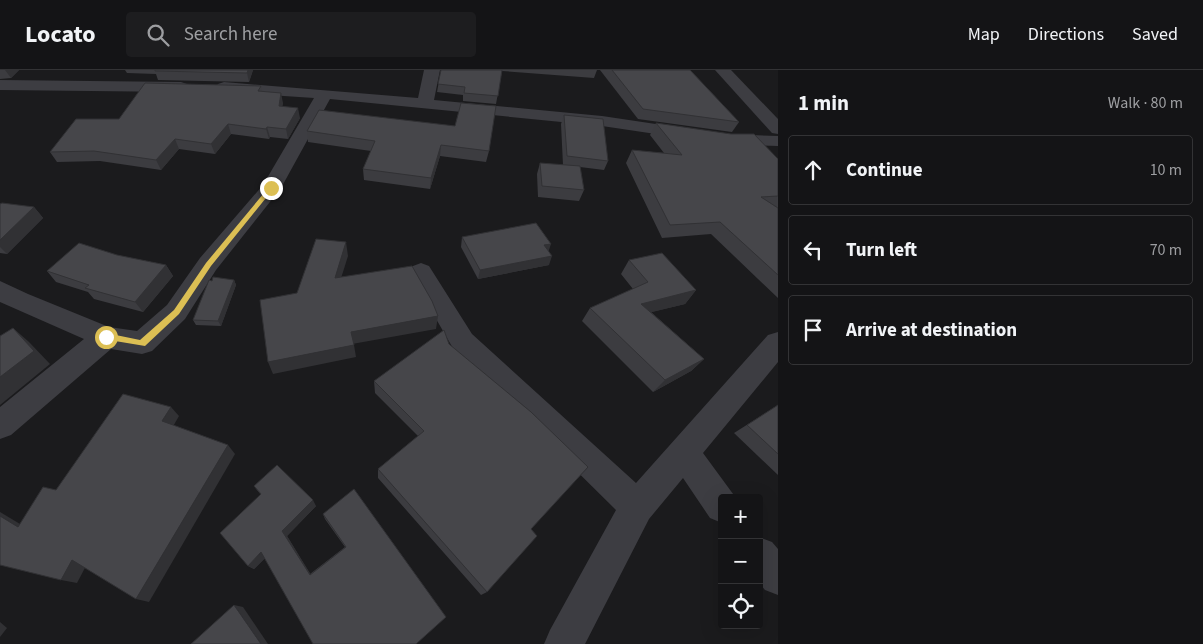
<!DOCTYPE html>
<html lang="en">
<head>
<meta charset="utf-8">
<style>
  :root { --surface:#141416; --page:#1d1d1f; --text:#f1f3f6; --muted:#9d9ea1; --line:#333335 }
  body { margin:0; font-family:"Source Sans 3",sans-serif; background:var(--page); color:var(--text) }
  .controls { position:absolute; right:15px; bottom:15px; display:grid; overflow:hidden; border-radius:5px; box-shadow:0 5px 20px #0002 }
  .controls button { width:45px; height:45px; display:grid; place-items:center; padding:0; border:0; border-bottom:1px solid var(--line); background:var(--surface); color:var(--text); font:25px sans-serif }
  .stop { position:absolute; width:15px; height:15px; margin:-11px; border:4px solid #dcbf54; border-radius:50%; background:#fff }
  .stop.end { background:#dcbf54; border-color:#fff; box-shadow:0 1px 5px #0008 }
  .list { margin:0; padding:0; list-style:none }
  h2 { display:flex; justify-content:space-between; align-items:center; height:65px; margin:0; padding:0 20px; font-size:21px }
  h2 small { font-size:16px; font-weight:400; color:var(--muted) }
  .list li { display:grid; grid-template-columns:32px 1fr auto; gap:15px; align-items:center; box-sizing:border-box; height:70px; margin:0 10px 10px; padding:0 10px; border:1px solid var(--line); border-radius:5px }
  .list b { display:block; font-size:19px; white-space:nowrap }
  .list em { font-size:16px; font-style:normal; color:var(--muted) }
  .icon { flex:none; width:28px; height:28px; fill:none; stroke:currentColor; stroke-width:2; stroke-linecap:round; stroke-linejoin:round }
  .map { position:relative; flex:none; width:778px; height:574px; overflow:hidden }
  header { display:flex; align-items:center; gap:30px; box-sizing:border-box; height:70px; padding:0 25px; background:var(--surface); border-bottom:1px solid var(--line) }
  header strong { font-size:24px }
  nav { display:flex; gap:28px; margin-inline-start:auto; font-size:18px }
  .search { width:350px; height:45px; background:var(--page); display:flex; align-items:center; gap:12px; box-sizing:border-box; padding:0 18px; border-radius:5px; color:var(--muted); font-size:19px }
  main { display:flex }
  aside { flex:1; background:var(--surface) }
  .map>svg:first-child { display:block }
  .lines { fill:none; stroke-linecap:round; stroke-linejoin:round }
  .minor { fill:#3d3d42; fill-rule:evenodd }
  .wall { fill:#3c3c40 }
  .shaded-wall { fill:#313134 }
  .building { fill:#46464a; stroke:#313134 }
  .route { fill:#dcbf54 }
</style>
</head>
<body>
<header>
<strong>Locato</strong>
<div class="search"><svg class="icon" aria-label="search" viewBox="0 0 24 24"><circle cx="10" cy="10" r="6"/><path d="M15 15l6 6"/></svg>Search here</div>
<nav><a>Map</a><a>Directions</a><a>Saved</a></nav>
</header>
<main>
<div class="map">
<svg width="778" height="574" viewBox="0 0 778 574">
  <rect width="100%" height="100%" fill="#1b1b1d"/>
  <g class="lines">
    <g class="minor">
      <polygon points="424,0 440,0 434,30 602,46 723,64 778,66 778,76 723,74 602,56 330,29 281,118 216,200 185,249 152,281 142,284 111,279 11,365 0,369 0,337 84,269 0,232 0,211 28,224 109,257 137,261 167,235 200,188 263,115 314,28 224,22 218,20 216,17 218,14 224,12 418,28"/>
      <polygon points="715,0 731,0 778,49 778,64 772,63"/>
      <polygon points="0,10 181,12 187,14 189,17 187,20 181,22 0,20"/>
      <polygon points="421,193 429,196 472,264 636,413 768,265 778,262 778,292 703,383 736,428 722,428 722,453 710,448 683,408 649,449 585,574 544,574 550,560 616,440 454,280 409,202 413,196"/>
      <polygon points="759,467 772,472 778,479 778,525 765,520 759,513"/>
    </g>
  </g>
  <g class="wall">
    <polygon points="0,0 19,0 11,8 0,9"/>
    <polygon points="125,0 253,0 249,12 158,10 156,4 127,3"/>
    <polygon points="441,0 597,0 594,8 502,1 496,34 463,31 463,25 437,22"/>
    <polygon points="600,0 690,0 739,52 732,62 638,49"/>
    <polygon points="261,16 262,21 283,33 282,36 300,48 288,69 270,67 269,69 231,64 215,84 179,79 161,100 100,91 57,92 50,82 119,49"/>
    <polygon points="319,40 489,81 486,92 440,86 430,119 364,110 363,99 371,81 308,72 307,61"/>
    <polygon points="564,45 608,91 604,100 580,97 584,120 579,131 538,127 537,104 540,93 563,95 561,54"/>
    <polygon points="656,53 778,89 778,228 711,164 662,168 626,93 632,80 664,83 650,65"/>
    <polygon points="0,134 34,137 43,148 7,184 0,183"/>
    <polygon points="462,167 549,181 549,195 478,209 461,177"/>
    <polygon points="117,185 166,195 173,206 143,242 94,229 88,222 56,212 47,201"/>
    <polygon points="629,190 696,220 685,234 651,242 704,289 691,301 653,322 582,251 590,238 633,219 621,204"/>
    <polygon points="234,210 236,215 221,256 196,255 193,250 212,211"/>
    <polygon points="449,274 531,459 487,522 481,525 378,408 378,399 418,366 375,323 374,311"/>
    <polygon points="778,335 778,405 734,363"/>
    <polygon points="254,416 316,436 287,466 310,504 345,477 325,449 323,444 416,574 265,488 254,499 248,496 261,425"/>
  </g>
  <g class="shaded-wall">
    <polygon points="5,0 19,0 11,8"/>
    <polygon points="248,0 253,0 249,12 247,3"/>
    <polygon points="281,23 283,33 281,46 279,36"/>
    <polygon points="298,38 300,48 288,69 286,59"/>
    <polygon points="228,54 231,64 215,84 211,74"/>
    <polygon points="267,57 270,67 269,69 266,59"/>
    <polygon points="175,69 179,79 161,100 156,90"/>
    <polygon points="441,75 440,86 430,119 431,108"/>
    <polygon points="34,137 43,148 7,184 0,177 0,170"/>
    <polygon points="346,172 348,186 337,221 335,208"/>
    <polygon points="551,174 548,183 544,175"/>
    <polygon points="552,186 549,195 478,209 480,200"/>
    <polygon points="166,195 173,206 143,242 135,232"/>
    <polygon points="234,210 236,215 221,256 218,251"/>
    <polygon points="696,220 685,234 632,247 641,234"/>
    <polygon points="438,246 436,259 352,274 351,262"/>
    <polygon points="13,258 29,272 50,294 0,335 0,307"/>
    <polygon points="354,275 356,287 273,304 268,292"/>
    <polygon points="704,289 691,301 653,322 665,310"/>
    <polygon points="171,337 179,346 171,360 162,351"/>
    <polygon points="228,375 235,384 149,532 136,529"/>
    <polygon points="313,430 316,436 287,466 313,508 310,505 282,461"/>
    <polygon points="0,442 35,463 18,457 0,446"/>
    <polygon points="261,482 267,486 254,499 248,496"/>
    <polygon points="72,490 87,494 77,513 61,510"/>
    <polygon points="234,535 243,537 268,574 261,574"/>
    <polygon points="0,552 7,558 0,567"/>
  </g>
  <g class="building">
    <polygon points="155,0 248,0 247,3 155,1"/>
    <polygon points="441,0 502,0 498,26 464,23 465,17 438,14"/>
    <polygon points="612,0 690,0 739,52 643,39"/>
    <polygon points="145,13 261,16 258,21 281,23 279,36 298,38 286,59 267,57 266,59 228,54 211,74 175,69 156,90 94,81 50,82 76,49 119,49"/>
    <polygon points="461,33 496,36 489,81 441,75 431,108 363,99 375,71 307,61 319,40 455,56"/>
    <polygon points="564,45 603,49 608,91 567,86"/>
    <polygon points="656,53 731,64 754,64 778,89 778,126 761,127 778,138 778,205 720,152 670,155 632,80 682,85"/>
    <polygon points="540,93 580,96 584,120 542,116"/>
    <polygon points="2,133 34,137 0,170 0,134"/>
    <polygon points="536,153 551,174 544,175 552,186 480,200 462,167"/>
    <polygon points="316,169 346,172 335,208 412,196 432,231 438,246 351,262 354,275 268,292 260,230 297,223"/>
    <polygon points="79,173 117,185 166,195 135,232 85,218 89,215 47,201"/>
    <polygon points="662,183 696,220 641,234 704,289 665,310 590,238 648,212 629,190"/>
    <polygon points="213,207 234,210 218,251 193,250 209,210 212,211"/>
    <polygon points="13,258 34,281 0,307 0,266"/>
    <polygon points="444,260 449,274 531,342 588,397 531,459 537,466 487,522 378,399 424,361 374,311"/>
    <polygon points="123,324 171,337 162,351 228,375 136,529 72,490 61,510 0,495 0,446 18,457 43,417 56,420"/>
    <polygon points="778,335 778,384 747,355"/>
    <polygon points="277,395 313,430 282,461 310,505 346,477 323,444 354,419 446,547 416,574 313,574 261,482 248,496 220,463 261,424 254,416"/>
    <polygon points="234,535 261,574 191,574"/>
  </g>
  <polygon class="route" points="269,117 274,118 211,196 179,244 145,276 103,269 102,267 106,263 140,270 174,240 206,193"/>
</svg>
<div class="controls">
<button>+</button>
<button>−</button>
<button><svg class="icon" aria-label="locate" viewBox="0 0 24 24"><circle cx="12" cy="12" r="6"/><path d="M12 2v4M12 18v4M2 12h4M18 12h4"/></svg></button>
</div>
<div class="stop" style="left:106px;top:267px"></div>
<div class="stop end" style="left:271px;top:118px"></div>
</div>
<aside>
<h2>1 min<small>Walk · 80 m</small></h2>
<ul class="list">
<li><svg class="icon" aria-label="ahead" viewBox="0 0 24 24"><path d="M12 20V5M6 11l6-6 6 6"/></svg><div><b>Continue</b></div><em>10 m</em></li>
<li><svg class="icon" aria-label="left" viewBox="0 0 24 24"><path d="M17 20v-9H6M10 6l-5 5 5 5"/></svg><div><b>Turn left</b></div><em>70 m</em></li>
<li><svg class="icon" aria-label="arrive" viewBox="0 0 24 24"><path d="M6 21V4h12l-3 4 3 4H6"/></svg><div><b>Arrive at destination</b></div></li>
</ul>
</aside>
</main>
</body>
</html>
